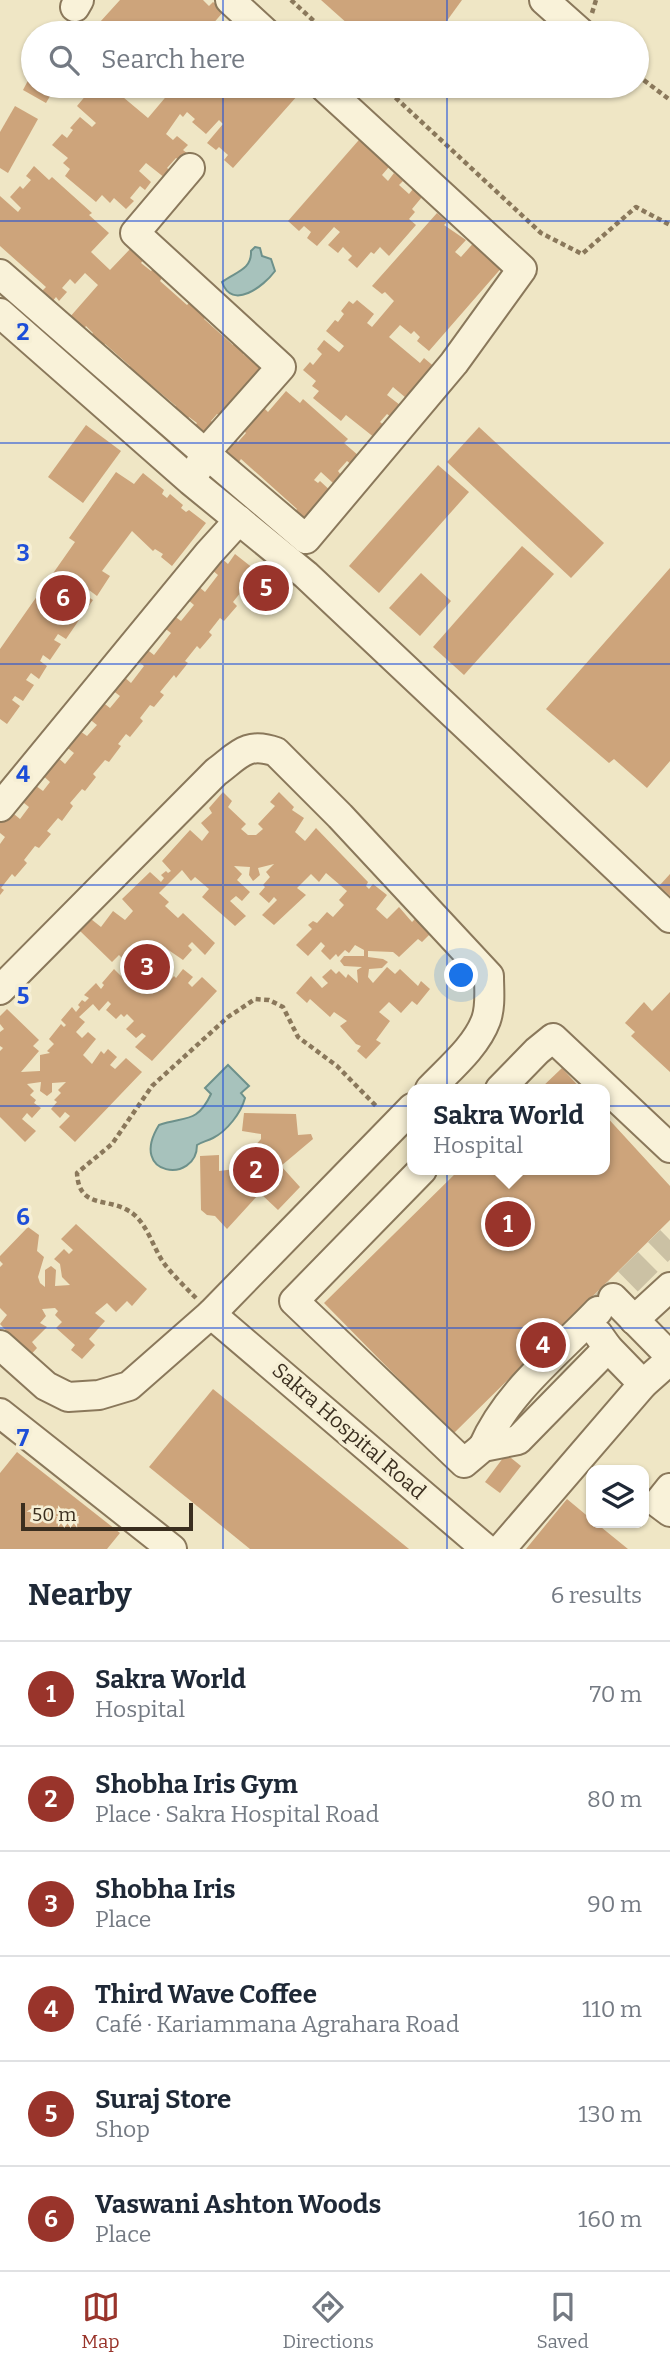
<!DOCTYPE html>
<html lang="en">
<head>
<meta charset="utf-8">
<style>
  :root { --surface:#fff; --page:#f2f2f3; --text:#1f2937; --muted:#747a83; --line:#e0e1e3; --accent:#99342b }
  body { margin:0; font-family:Bitter,serif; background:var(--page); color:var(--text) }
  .controls { position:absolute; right:21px; bottom:21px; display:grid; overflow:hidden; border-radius:14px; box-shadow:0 2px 5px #0004 }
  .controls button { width:63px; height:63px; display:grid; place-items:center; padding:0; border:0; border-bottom:2px solid var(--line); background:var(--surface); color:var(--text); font:35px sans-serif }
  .scale { position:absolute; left:21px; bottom:18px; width:172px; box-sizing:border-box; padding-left:7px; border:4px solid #3a2e1f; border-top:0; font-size:19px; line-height:24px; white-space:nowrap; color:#3a2e1f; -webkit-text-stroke:5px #f6efd5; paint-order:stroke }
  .you { position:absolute; left:462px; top:976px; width:24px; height:24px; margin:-18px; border:5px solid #fff; border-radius:50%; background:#1a73e8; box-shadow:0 0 0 10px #1a73e833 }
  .badge { display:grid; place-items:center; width:46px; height:46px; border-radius:50%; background:var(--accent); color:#fff; font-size:23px; font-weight:700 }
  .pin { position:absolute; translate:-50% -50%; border:4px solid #fff; box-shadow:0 2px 7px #0006 }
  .popup { position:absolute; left:407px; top:1084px; width:203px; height:91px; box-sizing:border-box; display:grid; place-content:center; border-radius:14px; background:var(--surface); filter:drop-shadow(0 2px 5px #0005); font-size:23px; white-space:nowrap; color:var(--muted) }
  .popup b { font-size:26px; color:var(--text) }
  .popup::after { content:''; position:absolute; left:50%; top:100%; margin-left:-14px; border:14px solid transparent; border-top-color:var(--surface) }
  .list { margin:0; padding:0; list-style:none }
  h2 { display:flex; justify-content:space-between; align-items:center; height:91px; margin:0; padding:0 28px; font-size:30px }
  h2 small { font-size:23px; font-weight:400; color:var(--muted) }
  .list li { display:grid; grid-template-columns:46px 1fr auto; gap:21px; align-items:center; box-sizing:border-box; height:105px; padding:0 28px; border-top:2px solid var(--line) }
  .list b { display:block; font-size:26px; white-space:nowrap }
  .list p { margin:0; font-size:23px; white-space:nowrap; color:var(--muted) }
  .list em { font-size:23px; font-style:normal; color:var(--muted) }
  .icon { flex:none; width:38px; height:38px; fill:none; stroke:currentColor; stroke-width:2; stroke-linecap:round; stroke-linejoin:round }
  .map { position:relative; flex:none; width:670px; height:1549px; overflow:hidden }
  .search { position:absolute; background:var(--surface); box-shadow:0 2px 5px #0004; left:21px; right:21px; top:21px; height:77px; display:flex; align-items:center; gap:18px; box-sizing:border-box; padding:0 24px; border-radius:38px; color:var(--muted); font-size:26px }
  .sheet { height:721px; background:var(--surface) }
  nav { display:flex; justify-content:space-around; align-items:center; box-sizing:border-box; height:98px; border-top:2px solid var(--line); background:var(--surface); font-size:19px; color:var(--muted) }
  nav a { display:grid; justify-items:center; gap:4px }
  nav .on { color:var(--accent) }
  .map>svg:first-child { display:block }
  .water { fill:#a7c2bc; stroke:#6d918b; stroke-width:2 }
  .building { fill:#cda47b }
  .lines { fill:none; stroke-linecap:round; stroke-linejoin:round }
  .minor-tunnel { stroke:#cbc1a4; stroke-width:28; stroke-dasharray:28 14; stroke-linecap:butt }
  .minor-casing { stroke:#8a785b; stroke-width:32 }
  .path { stroke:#8a785b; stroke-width:4.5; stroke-dasharray:5 3.5; stroke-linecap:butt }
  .minor { stroke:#f9f2d9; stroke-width:28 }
  .grid { fill:none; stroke:#1d4ed8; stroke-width:2; stroke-opacity:0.55 }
  .labels { text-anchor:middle; stroke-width:7; stroke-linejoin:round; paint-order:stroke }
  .street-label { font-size:21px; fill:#3a2e1f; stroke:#f6efd5 }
  .grid-label { font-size:23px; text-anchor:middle; font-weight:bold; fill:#1d4ed8; stroke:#f6efd5; stroke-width:7; stroke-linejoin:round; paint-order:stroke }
</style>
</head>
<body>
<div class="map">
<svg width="670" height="1549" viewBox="0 0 670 1549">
  <rect width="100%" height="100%" fill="#efe6c5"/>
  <g class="water">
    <path d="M255 247 260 248 262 256 271 259 275 271C264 286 232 311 222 282 235 272 252 270 251 251Z"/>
    <path d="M228 1065 249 1086 241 1093 245 1098C241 1113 227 1131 213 1138 207 1141 202 1142 197 1145 197 1184 127 1177 159 1125 185 1116 197 1124 211 1094L205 1088Z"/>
  </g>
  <g class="building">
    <polygon points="120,0 203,0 209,6 213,2 224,11 205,33 90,33"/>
    <polygon points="321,0 462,0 438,33 358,33"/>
    <polygon points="33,71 33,86 56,86 46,103 23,90"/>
    <polygon points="96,86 122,86 117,92 148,118 175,86 306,86 233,168 224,160 228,155 219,147 216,150 207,143 223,124 219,120 206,134 192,122 195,119 187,112 183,117 180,114 166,134 173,140 177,136 188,145 183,150 188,154 181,162 176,158 167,168 171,171 165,178 146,163 139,171 151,182 145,190 140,186 130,198 134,201 126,209 114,198 110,203 102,195 96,202 65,176 70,169 63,163 68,158 52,145 62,134 67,138 73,130 70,128 80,117 92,127 96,123 77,106 87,94 92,98 98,91 94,88"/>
    <polygon points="15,106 38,119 8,173 0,168 0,132"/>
    <polygon points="365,133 394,161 382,175 388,181 394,173 403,181 399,185 409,194 413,189 422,197 412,209 415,212 409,219 416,225 389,256 380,247 374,254 371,252 357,268 348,260 352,256 343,247 338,253 328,245 340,232 334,227 317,246 307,238 311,232 304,226 299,231 288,221"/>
    <polygon points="34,166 49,180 52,177 92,213 89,215 109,233 91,252 110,270 132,247 145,258 141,263 151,271 155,267 164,275 160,281 187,305 191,301 207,315 204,319 233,345 236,342 246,350 243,354 253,362 256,358 266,367 262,406 268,412 286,391 300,403 303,399 348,439 344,443 359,456 352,465 347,461 338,471 341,475 333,483 321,472 314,480 318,483 320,481 334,494 303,524 292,515 297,509 241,459 236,466 224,456 229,450 225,447 233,438 238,442 246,433 242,429 217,414 211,421 216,425 205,438 193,428 197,423 189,417 185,422 173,410 176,406 151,385 148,388 127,370 130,366 105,344 102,348 89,337 93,333 86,326 83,330 69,318 98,285 85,273 75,284 70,279 62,288 67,292 59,301 56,297 52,302 41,292 46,287 0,246 0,196 18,212 21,208 10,197 20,186 23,189 31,180 26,176"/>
    <polygon points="437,213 447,222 444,225 466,240 455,252 461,257 477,239 504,265 429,351 417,341 420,337 414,331 411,334 400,325 389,337 420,363 424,358 437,369 412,403 393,387 387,395 400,405 391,417 387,414 380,422 385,426 375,438 346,415 341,421 313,398 319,391 312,386 316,381 303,370 310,362 313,365 322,354 317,349 324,340 339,352 344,346 326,331 335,320 338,322 344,314 341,311 349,301 353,304 357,300 374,314 367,323 372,327 394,301 385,292 382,294 372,286"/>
    <polygon points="86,425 121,451 83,503 48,477"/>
    <polygon points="479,427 604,543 571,578 447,462"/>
    <polygon points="438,465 469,492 379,593 349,566"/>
    <polygon points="116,472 134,484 143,473 164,490 162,494 167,498 170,494 183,505 181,508 186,512 189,510 206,523 172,566 161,557 163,554 155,549 153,551 132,531 102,571 110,576 97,596 89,590 85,595 93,600 82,616 75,611 71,615 79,620 66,639 58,634 54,640 61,644 50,660 43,655 40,661 47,666 39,679 31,673 26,680 34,685 23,701 15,696 12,700 20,706 7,724 0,719 0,649 75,542 69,538"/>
    <polygon points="522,546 554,574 464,675 433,647"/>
    <polygon points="235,554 258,572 255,575 260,579 250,591 245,587 233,602 237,606 224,621 220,618 209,632 212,635 200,649 197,646 185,661 188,663 176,678 174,675 160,692 164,695 154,707 150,705 140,718 143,721 130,737 126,734 118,744 121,746 109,762 105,760 93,774 96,777 85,791 82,789 70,803 73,806 62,821 58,818 47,831 51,834 39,848 35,846 24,860 27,863 15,877 12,874 1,888 4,890 0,895 0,844 5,837 0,833 0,821 9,810 20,819 29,807 19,799 32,783 43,791 50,782 40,773 55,755 65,764 74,753 64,745 77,729 87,736 97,725 88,718 101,701 110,708 120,696 112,690 123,676 131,683 144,666 136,660 145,648 154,655 171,633 163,627 173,615 181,621 194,605 187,599 198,586 205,592 218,575 212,570 221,558 228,564"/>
    <polygon points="670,568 670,761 647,788 614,759 609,763 546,709"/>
    <polygon points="421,573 451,601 420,636 389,608"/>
    <polygon points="223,792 232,801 228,807 246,824 241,829 248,835 256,835 263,829 258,824 275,806 270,802 279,792 294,807 292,810 304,818 295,832 305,841 316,828 368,882 366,886 369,889 373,884 387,895 376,909 387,919 399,907 412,922 415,919 431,933 422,942 418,939 399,957 393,952 368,951 368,957 383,959 388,962 382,968 369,969 368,977 373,983 387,967 395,974 400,969 418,986 421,981 430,989 417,1005 412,1001 401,1013 389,1002 379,1012 390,1021 376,1040 381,1043 366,1059 357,1051 361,1046 356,1044 340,1026 347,1021 334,1012 330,1017 310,999 307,1003 296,993 311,976 322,988 328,983 322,977 331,969 336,974 339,971 346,978 348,974 358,983 357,970 362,967 344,966 340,961 344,956 364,956 364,950 355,945 349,953 345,950 338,957 336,954 330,960 321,951 325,946 321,942 308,956 296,945 312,929 308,925 313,921 317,923 327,912 333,917 344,905 339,900 347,891 326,873 319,882 311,874 297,888 306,895 274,925 262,915 277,900 274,897 269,903 259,894 265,887 263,885 270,877 266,872 274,864 258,868 260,875 253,881 249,875 250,867 234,866 242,874 237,880 250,892 242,901 236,896 230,901 246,916 235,926 202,897 209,889 195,877 191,881 182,870 159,893 169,902 165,906 178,918 183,913 215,943 205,955 192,942 188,946 192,950 183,960 167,949 164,953 155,947 155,956 167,957 173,962 168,967 155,968 158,983 165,977 170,981 174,976 176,978 183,969 193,977 188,983 192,987 202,977 217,991 152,1061 135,1047 146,1036 142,1033 136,1038 126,1029 134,1021 127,1014 124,1017 121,1014 116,1019 106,1010 111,1004 108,1001 99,1011 93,1004 79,1017 85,1022 76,1032 82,1038 88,1032 96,1039 83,1055 92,1064 101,1051 104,1054 108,1049 117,1057 110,1065 115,1069 126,1058 142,1072 75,1142 59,1127 70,1116 65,1112 60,1118 51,1109 57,1102 54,1100 61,1093 58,1090 66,1082 52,1083 52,1092 47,1096 40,1091 41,1082 27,1084 34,1091 30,1095 36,1100 34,1103 41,1108 32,1118 27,1113 22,1119 36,1131 25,1142 0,1117 0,1051 3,1048 0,1046 0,1032 4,1029 0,1024 0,1016 7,1009 39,1040 33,1046 39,1051 21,1072 40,1071 40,1055 50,1053 47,1051 54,1044 49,1039 61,1024 64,1027 66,1025 61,1020 72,1007 76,1012 80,1007 78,1005 82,1000 85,1002 89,998 84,995 96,983 101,989 104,985 102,983 114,969 121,976 126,969 141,983 147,977 136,975 133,955 147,955 147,947 142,943 125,961 119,955 112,962 79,930 91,919 101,927 113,911 125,920 133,911 122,899 150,872 161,882 164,878 161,875 166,871 168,873 171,871 162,861 190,830 202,841 209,832 201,823 212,813 209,808"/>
    <polygon points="670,874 670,896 659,886"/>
    <polygon points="670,992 670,1072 631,1036 635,1032 625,1023 644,1002 652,1011"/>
    <polygon points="562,1068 581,1089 540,1089"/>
    <polygon points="244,1113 296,1114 298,1135 311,1134 313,1139 281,1166 300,1187 278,1210 260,1193 227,1229 215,1216 207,1215 201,1210 200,1156 219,1155 219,1171 235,1169 261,1139 261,1134 242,1131"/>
    <polygon points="604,1114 670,1186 670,1220 453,1434 324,1303 459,1170 604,1170"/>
    <polygon points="76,1224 147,1289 132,1306 127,1301 116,1312 107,1303 95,1313 105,1321 89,1339 95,1345 82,1359 71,1350 75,1345 56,1328 62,1322 55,1315 58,1311 55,1308 42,1309 46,1316 40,1323 47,1327 32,1342 37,1348 25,1361 14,1339 0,1324 7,1315 0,1308 0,1267 3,1264 0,1261 0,1256 28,1227 39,1235 37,1251 44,1257 38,1277 40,1283 45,1287 45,1270 51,1266 56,1270 55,1286 70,1285 62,1277 60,1264 54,1259 64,1249 69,1254 73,1250 61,1239"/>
    <polygon points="213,1389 409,1549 250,1549 149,1467"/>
    <polygon points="17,1452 120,1533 107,1549 0,1549 0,1473"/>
    <polygon points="506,1454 521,1466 500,1493 485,1482"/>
    <polygon points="567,1499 591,1519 591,1523 596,1523 628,1549 526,1549"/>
  </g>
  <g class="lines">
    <polyline class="minor-tunnel" points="598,1311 670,1240"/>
    <g class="minor-casing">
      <g id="minor">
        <polyline points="230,0 266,33"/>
        <polyline points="544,0 581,33"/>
        <polyline points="75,7 79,0"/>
        <polyline points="190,168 135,233 281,367 205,453 197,470"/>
        <polyline points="0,274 205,453 306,539 454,363 522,269 323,86"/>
        <polyline points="0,313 191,481 306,575 670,918"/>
        <polyline points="0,807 209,553 239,520"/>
        <path d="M0 990 216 772C238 756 246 741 276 752L340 816 489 976C489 990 491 1006 486 1020 476 1047 449 1069 430 1089"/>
        <polyline points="500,1089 537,1051 553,1038 670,1148"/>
        <polyline points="422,1170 294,1301 464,1463 483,1447 518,1440 608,1348"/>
        <polyline points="613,1298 670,1356"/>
        <polyline points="211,1314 486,1549"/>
        <polyline points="634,1320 670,1287"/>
        <polyline points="598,1334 608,1348 643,1384"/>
        <polyline points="0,1345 46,1386 68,1397 99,1395 129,1386 211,1314 412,1108"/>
        <polyline points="0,1413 172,1549"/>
        <path d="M483 1447C507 1392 557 1354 598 1311"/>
        <polyline points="670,1488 658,1503 670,1512"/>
        <polyline points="501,1549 643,1384 670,1360"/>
      </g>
    </g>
    <g class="path">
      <polyline points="291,0 327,33"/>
      <polyline points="592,13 596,0"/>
      <polyline points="637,75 670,100"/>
      <polyline points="383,86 541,233 582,254 636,207 670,225"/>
      <path d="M196 1298C186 1288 175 1277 166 1266 153 1250 148 1222 129 1211 106 1197 79 1209 77 1173L112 1144 152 1086 228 1017 255 999 269 1000 283 1007 298 1037 337 1066 378 1108"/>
    </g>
    <use href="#minor" class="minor"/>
  </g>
  <path class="grid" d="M223 0V33M447 0V33M223 86V1549M447 86V1549M0 221H670M0 443H670M0 664H670M0 885H670M0 1106H670M0 1328H670"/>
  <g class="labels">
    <g class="street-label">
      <text transform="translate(349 1431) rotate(41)" y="7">Sakra Hospital Road</text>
    </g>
  </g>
  <g class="grid-label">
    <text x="23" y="340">2</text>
    <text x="23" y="561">3</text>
    <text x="23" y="782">4</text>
    <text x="23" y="1004">5</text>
    <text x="23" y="1225">6</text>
    <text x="23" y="1446">7</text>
  </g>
</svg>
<div class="controls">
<button><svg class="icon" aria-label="layers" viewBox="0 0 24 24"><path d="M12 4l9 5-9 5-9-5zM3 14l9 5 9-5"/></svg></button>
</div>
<div class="scale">50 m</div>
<div class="you"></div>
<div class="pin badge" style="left:508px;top:1224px">1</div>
<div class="popup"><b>Sakra World</b>Hospital</div>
<div class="pin badge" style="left:256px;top:1170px">2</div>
<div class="pin badge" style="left:147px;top:967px">3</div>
<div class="pin badge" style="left:543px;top:1345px">4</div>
<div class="pin badge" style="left:266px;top:588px">5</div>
<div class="pin badge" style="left:63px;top:598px">6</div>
<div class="search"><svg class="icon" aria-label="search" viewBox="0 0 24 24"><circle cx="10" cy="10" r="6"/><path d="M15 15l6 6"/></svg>Search here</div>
</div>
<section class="sheet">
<h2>Nearby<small>6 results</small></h2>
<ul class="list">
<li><span class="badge">1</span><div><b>Sakra World</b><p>Hospital</p></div><em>70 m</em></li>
<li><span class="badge">2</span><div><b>Shobha Iris Gym</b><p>Place · Sakra Hospital Road</p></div><em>80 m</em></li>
<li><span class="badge">3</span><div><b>Shobha Iris</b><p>Place</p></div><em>90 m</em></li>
<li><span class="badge">4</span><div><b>Third Wave Coffee</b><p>Café · Kariammana Agrahara Road</p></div><em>110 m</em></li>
<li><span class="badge">5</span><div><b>Suraj Store</b><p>Shop</p></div><em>130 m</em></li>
<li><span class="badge">6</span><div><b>Vaswani Ashton Woods</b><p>Place</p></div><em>160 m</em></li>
</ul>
</section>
<nav>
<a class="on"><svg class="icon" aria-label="map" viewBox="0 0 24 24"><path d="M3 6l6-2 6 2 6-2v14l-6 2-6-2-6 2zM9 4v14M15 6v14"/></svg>Map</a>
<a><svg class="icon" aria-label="directions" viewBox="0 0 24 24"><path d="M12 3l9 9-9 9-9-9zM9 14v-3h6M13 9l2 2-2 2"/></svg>Directions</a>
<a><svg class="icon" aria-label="saved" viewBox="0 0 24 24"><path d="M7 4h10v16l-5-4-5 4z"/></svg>Saved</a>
</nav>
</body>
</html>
